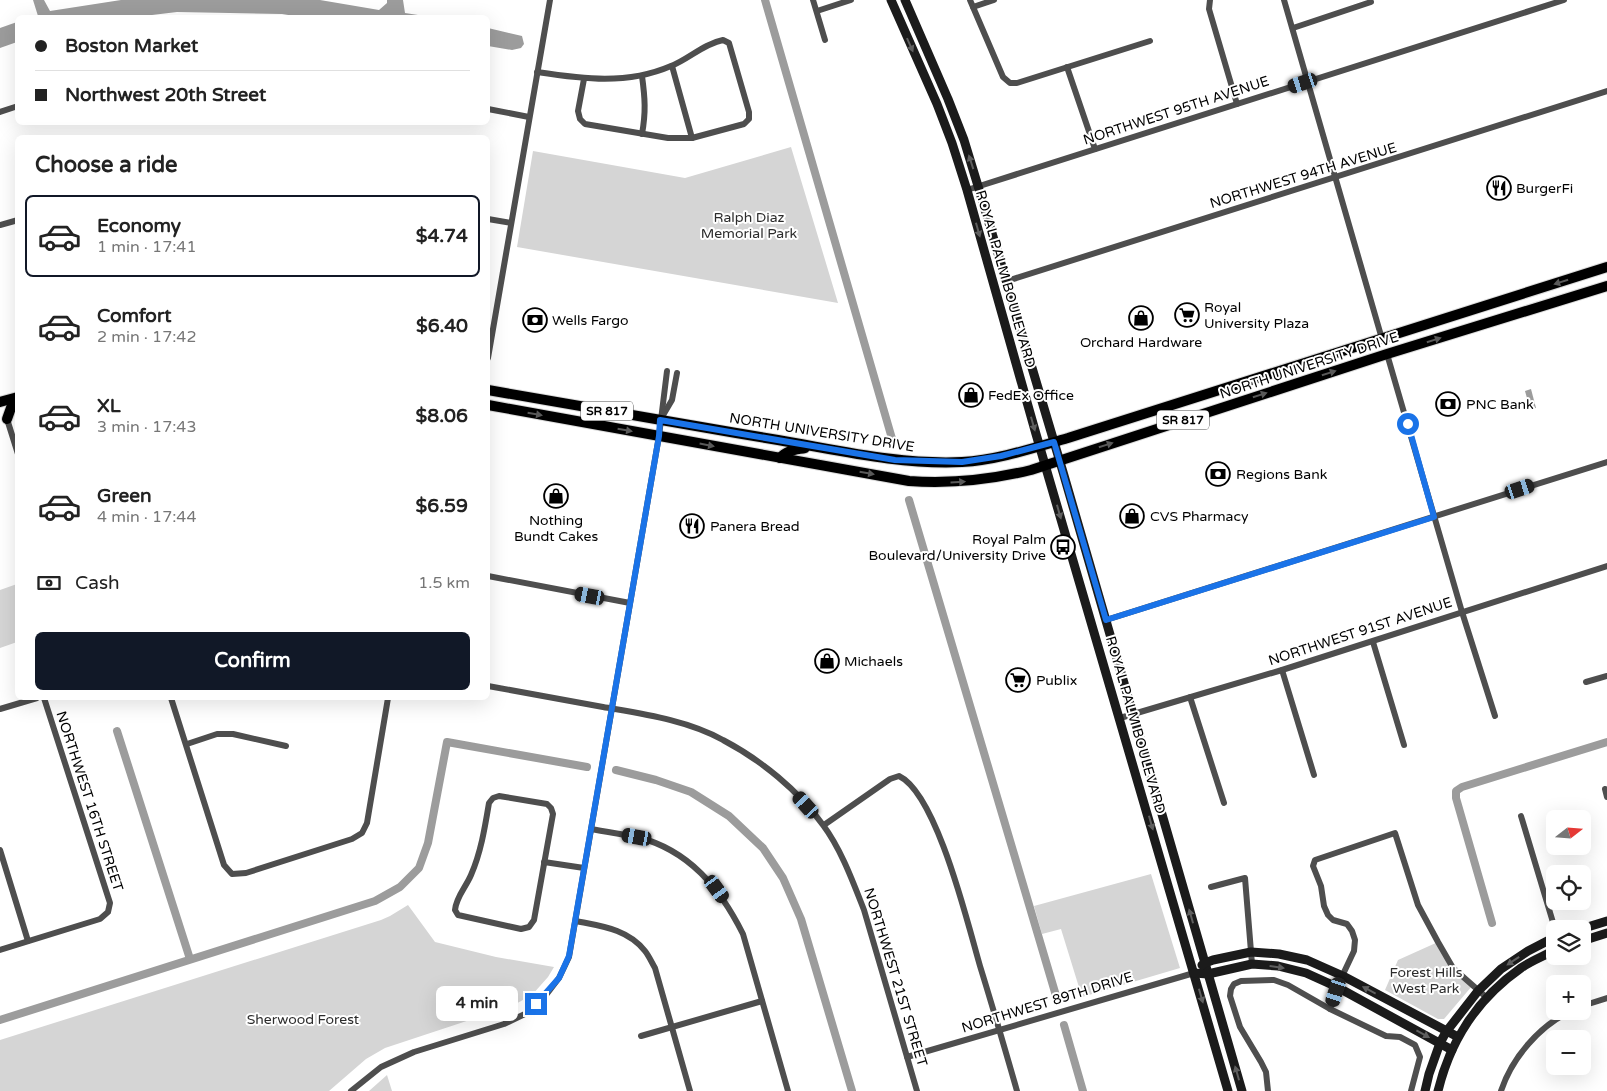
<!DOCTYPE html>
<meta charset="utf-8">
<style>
:root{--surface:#fff;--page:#f6f6f6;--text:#222;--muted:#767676;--line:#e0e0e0;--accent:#111827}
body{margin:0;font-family:"Varela Round",sans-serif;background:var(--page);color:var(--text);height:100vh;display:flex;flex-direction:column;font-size:19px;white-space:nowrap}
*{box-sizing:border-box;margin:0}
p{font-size:16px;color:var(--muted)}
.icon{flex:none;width:28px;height:28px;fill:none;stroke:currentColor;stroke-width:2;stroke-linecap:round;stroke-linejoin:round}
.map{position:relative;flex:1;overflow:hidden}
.panel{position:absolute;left:15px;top:135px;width:475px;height:565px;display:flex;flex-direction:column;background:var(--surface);border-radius:8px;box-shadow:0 5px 20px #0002}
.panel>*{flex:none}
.top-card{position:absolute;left:15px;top:15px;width:475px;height:110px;border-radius:8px;box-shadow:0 5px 20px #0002;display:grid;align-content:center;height:110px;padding:0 20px;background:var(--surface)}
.needle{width:32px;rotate:73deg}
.fabs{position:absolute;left:1546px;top:810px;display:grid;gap:10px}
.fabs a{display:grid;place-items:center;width:45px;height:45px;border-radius:8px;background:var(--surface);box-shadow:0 5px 20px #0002;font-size:25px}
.end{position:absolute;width:22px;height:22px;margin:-11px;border:6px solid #1a73e8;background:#fff;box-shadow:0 0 0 2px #fff}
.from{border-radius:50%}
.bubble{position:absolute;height:35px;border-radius:8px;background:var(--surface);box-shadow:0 5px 20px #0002;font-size:16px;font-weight:700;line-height:35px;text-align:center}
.car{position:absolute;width:15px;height:30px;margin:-15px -8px;border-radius:6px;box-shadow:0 0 4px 1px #0007;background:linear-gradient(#222 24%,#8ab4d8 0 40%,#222 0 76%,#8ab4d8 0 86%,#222 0)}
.top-card b{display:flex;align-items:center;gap:18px;height:48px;font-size:19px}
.top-card b+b{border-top:1px solid var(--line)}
.top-card i{width:12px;height:12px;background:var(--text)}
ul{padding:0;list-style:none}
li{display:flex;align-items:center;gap:15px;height:82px;margin:0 10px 8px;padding:0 10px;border:2px solid transparent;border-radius:8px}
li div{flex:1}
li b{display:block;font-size:19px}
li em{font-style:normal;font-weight:700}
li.current{border-color:var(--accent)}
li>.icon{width:45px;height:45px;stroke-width:1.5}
h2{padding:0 20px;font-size:22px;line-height:60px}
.pay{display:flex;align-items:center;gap:12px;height:55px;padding:0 20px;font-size:19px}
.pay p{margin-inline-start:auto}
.cta{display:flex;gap:10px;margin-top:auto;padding:10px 20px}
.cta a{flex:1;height:58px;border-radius:8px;background:var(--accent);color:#fff;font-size:20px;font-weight:700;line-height:58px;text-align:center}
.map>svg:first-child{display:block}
.green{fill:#d5d5d5}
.water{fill:#9c9c9c}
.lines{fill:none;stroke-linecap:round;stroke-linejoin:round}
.canal{stroke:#9c9c9c;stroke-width:8}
.primary-casing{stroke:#dbdbdb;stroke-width:12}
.street{stroke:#4e4e4e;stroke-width:6}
.secondary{stroke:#1b1b1b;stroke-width:9}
.primary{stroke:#000;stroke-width:10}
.oneway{fill:#5f5f5f}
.oneway2{fill:#595959}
.route{stroke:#1a73e8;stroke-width:6}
.labels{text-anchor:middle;stroke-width:4;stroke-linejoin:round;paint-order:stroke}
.shield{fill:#fff;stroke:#4c4c4c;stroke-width:1}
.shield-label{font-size:12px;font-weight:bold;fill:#000}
.street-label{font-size:14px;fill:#000;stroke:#fff}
.poi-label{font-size:14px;fill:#000;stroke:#fff;text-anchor:start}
.park-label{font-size:14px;fill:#2c2c2c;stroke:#fff}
</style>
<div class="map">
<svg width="1607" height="1091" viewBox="0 0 1607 1091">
<rect width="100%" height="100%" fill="#fff"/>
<!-- green -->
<g class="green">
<path d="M791 147 838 303 517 247 533 151 685 178Z"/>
<path d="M17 584V642L0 648V590Z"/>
<path d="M1151 874 1180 968 1082 997 1061 929 1042 934 1034 906Z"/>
<path d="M408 905 435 942 496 957 554 967 548 977 532 995 512 1006 385 1048 366 1059 329 1091H0V1040L381 920 390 916Z"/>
<path d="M1438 942 1453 968 1472 986 1444 1019H1438L1385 990 1398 960Z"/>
<path d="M387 1075 392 1091H369Z"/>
</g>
<!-- water -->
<g class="water">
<path d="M33 0H44L50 11 121 0H320L379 10 387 3V0H403L405 13 431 17 307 18 282 14 177 12 127 18H33L38 16Z"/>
<path d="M17 22V42L0 48V28Z"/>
<path d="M488 28 522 36 524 44 521 48 512 50 488 46Z"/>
<path d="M1531 389 1536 408 1530 409 1525 391Z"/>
</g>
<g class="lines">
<!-- canal -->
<g class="canal">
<path d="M765 0 893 442"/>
<path d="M909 500 1057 999"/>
<path d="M117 731 190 959"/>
<path d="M616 770 656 780 691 792 729 816 763 848 783 878 801 919 852 1091"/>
<path d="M1492 923 1456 798V791L1462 787 1607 742"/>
<path d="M0 1020 375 901 400 887 419 868 428 843 447 742 587 767"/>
<path d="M1064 1025 1083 1091"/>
</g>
<!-- primary casing -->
<g class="primary-casing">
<g id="primary">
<path d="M488 390C584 407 681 424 778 440 838 450 900 465 962 462 998 460 1033 448 1068 438L1607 267"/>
<path d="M0 402 18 397"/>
<path d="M488 405 909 481C951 484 990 480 1031 470L1387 354 1607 286"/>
<path d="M7 419 12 405 18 403"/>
<path d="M780 458C787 450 795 450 805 448"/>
</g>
</g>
<!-- street -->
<g class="street">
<path d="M813 0 825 40"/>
<path d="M970 0 1003 77 1010 83H1017L1150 41"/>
<path d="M1210 0 1209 9 1237 104"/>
<path d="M1284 0 1382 339"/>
<path d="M973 7 994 0"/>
<path d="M817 11 851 0"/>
<path d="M1293 28 1371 2"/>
<path d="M672 66 692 138"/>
<path d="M1067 67 1095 149"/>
<path d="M537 72C583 79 627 85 671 66 689 59 703 44 723 40L729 43 749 112V119L744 124 692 138H668L585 124 580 119 578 111 584 79"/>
<path d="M642 76C645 98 646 112 642 134"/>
<path d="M488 109 529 117"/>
<path d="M0 112 18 106"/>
<path d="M967 190 1564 0"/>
<path d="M488 219 511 223"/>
<path d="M0 225 18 220"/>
<path d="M1007 281 1607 91"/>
<path d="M1387 354 1462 612 1495 716"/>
<path d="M488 358 550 0"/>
<path d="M662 417 672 400 677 373"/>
<path d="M7 419 18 454"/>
<path d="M488 576 630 603"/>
<path d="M1106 620 1607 462"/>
<path d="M1373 642 1404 745"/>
<path d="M1282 670 1314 775"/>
<path d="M1586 682 1607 676"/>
<path d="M488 686C526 693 564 700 603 707 643 714 687 720 723 740 761 760 798 790 823 825 841 849 853 882 864 910L917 1091"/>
<path d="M1190 697 1224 803"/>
<path d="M171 698 224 865 232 874 246 873 352 839 362 833 367 823 388 698"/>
<path d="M0 709 37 698"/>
<path d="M1120 718 1282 670 1607 566"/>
<path d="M187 744 217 734H233L286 746"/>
<path d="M1605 789 1607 797"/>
<path d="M499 796 547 804 551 808 553 814 534 920 529 927 521 929 458 915 455 910C456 897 466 887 471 875 481 852 485 827 489 803L493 798Z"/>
<path d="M1521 816 1555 929"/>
<path d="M824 825 890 779 899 776C937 794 968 925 980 966 993 1008 1005 1049 1017 1091"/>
<path d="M591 829C606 832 622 834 637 837 689 850 720 888 743 934L788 1091"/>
<path d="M0 850 28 941"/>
<path d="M544 862 584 868"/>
<path d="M1211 887 1245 878 1252 964"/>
<path d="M576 921C601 926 628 929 645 951 649 956 652 963 655 968L690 1091"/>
<path d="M0 950 100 919 108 912 110 903 44 698"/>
<path d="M1582 1006 1607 998"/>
<path d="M1330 1009 1337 987 1354 951 1355 940 1352 931 1347 924 1333 920 1328 915 1324 906 1321 886 1313 866 1315 860 1395 833 1418 905 1438 942 1453 968 1486 997"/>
<path d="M641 1036 762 1001"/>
<path d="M907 1057 1194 973"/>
<path d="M351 1091 381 1067 414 1052 504 1024 527 1013 546 995 559 978 569 957 659 436 667 371"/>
<path d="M1268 1091 1266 1072 1261 1062 1240 1027 1230 996 1231 989 1234 984 1241 981 1274 980 1288 985 1330 1009 1386 1036 1400 1037 1415 1045 1420 1057 1411 1091"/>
<path d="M1501 1091C1512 1058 1539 1026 1571 1011"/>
</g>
<!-- secondary -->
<g class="secondary">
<path d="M891 0 937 104 952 143 967 190 1036 434 1228 1091"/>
<path d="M905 0 948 99 964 140 978 186 1063 472 1242 1091"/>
<path d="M1581 929 1607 921"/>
<path d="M1582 941 1607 933"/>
<path d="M1202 965 1205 963 1213 960 1251 952 1279 954 1307 960 1343 976 1458 1037"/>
<path d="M1194 973 1208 974 1252 964 1278 966 1306 973 1337 987 1452 1050"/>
<path d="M1425 1091 1429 1074 1440 1043 1446 1032 1478 991 1501 969 1528 951 1555 937"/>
<path d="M1438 1091C1450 1041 1478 998 1521 968 1531 961 1544 956 1555 950"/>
</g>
<!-- primary -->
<use href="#primary" class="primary"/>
</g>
<!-- one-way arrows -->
<defs><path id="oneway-solid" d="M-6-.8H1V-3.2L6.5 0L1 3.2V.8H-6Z" transform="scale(1.25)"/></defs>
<g class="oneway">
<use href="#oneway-solid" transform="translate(910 45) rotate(66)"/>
<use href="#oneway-solid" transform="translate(971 162) rotate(-108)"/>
<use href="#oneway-solid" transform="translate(978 230) rotate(74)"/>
<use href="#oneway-solid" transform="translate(1033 424) rotate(74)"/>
<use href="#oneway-solid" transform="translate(1059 512) rotate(74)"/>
<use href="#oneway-solid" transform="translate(1151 823) rotate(74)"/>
<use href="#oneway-solid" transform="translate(1191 916) rotate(-106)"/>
<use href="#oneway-solid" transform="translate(1513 961) rotate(146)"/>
<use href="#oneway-solid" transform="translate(1277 967) rotate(8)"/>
<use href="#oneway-solid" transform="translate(1369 990) rotate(-152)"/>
<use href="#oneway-solid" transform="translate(1201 996) rotate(74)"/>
<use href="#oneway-solid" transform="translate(1423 1034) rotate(29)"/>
<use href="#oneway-solid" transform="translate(1237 1073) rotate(-106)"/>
</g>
<g class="oneway2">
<use href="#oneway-solid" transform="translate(1561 282) rotate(162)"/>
<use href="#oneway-solid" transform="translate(1434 340) rotate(-17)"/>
<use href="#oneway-solid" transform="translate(1329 373) rotate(-18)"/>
<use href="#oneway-solid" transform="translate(1260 395) rotate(-18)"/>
<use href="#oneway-solid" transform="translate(535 414) rotate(10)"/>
<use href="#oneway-solid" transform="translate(625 430) rotate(10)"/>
<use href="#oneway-solid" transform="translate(707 445) rotate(11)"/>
<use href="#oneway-solid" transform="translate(1106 445) rotate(-18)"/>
<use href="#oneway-solid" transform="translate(867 473) rotate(10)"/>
<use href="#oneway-solid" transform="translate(958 482) rotate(-3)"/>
</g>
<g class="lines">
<!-- route -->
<path class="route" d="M536 1004 559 978 569 956 659 436 660 420 895 460 962 462 1001 456 1054 442 1106 620 1434 517 1408 424"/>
</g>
<!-- icons -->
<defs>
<g id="restaurant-ring" transform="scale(1.25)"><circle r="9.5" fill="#fff" stroke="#000" stroke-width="1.5"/><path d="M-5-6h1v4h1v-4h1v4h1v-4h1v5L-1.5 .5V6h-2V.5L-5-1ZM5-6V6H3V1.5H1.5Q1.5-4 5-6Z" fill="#000"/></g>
<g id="supermarket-ring" transform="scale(1.25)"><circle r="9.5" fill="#fff" stroke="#000" stroke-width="1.5"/><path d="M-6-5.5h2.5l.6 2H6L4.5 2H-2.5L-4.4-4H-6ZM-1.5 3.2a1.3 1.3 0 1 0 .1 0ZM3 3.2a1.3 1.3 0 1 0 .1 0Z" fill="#000"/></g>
<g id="shop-ring" transform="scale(1.25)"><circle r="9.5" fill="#fff" stroke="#000" stroke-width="1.5"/><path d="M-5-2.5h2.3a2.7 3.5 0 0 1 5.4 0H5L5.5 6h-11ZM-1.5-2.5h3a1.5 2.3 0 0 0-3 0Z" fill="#000"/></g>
<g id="bank-ring" transform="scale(1.25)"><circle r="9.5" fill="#fff" stroke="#000" stroke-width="1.5"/><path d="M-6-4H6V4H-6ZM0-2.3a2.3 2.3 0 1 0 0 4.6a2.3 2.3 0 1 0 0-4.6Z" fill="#000"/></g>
<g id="bus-ring" transform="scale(1.25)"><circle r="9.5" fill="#fff" stroke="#000" stroke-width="1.5"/><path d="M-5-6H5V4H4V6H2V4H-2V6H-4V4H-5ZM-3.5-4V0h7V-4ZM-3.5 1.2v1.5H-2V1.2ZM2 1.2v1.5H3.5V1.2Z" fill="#000"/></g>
</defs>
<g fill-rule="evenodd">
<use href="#restaurant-ring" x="1499" y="188"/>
<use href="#supermarket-ring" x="1187" y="315"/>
<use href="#shop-ring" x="1141" y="318"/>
<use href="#bank-ring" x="535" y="320"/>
<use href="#shop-ring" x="971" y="395"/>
<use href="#bank-ring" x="1448" y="404"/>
<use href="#bank-ring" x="1218" y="474"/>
<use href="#shop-ring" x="556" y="496"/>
<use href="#shop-ring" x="1132" y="516"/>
<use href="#restaurant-ring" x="692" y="526"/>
<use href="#bus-ring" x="1063" y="547"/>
<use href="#shop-ring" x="827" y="661"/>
<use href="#supermarket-ring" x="1018" y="680"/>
</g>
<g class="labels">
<!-- shield labels -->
<g class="shield">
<rect x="581" y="401.5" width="52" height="19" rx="4"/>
<rect x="1157" y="410.5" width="52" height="19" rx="4"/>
</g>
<g class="shield-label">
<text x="607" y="415">SR 817</text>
<text x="1183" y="424">SR 817</text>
</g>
<!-- street labels -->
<g class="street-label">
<text transform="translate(1176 110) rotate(-18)" y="5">NORTHWEST 95TH AVENUE</text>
<text transform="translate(1303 175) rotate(-17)" y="5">NORTHWEST 94TH AVENUE</text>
<text transform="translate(1006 279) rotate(74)" y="5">ROYAL PALM BOULEVARD</text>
<text transform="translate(1309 365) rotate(-18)" y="5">NORTH UNIVERSITY DRIVE</text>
<text transform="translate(822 432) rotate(9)" y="5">NORTH UNIVERSITY DRIVE</text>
<text transform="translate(1360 631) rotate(-18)" y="5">NORTHWEST 91ST AVENUE</text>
<text transform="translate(1136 725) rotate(74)" y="5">ROYAL PALM BOULEVARD</text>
<text transform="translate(90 801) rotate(72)" y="5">NORTHWEST 16TH STREET</text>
<text transform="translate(896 977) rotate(73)" y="5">NORTHWEST 21ST STREET</text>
<text transform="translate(1047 1002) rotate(-17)" y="5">NORTHWEST 89TH DRIVE</text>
</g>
<!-- poi labels -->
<g class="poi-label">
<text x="1516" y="193">BurgerFi</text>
<text x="1204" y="312">Royal<tspan x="1204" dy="16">University Plaza</tspan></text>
<text x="552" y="325">Wells Fargo</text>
<text x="1141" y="347" text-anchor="middle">Orchard Hardware</text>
<text x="988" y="400">FedEx Office</text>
<text x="1466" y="409">PNC Bank</text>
<text x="1236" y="479">Regions Bank</text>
<text x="1150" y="521">CVS Pharmacy</text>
<text x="556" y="525" text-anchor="middle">Nothing<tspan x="556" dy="16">Bundt Cakes</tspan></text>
<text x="710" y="531">Panera Bread</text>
<text x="1046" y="544" text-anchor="end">Royal Palm<tspan x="1046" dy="16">Boulevard/University Drive</tspan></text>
<text x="844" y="666">Michaels</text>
<text x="1036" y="685">Publix</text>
</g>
<!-- park labels -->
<g class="park-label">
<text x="749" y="222">Ralph Diaz<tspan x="749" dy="16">Memorial Park</tspan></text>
<text x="1426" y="977">Forest Hills<tspan x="1426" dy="16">West Park</tspan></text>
<text x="303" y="1024">Sherwood Forest</text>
</g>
</g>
</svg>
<div class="fabs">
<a><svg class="needle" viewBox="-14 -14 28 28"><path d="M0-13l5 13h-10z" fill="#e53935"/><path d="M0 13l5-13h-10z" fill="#767676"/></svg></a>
<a><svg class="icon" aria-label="locate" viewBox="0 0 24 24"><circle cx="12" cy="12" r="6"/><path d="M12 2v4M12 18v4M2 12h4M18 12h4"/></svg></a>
<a><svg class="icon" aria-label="layers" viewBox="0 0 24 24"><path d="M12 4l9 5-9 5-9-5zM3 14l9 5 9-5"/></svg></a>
<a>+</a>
<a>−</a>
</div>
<i class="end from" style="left:1408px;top:424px"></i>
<i class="end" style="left:536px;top:1004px"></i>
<div class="bubble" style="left:436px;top:986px;width:82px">4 min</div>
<i class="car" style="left:1303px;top:83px;rotate:252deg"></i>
<i class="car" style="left:1520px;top:489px;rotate:72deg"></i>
<i class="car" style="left:590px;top:596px;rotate:281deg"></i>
<i class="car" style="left:806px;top:805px;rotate:318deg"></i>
<i class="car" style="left:637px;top:837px;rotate:280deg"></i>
<i class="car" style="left:717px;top:889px;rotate:144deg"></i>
<i class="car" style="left:1336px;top:992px;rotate:198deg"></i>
<div class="top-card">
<b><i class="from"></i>Boston Market</b>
<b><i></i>Northwest 20th Street</b>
</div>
<section class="panel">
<h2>Choose a ride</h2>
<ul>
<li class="current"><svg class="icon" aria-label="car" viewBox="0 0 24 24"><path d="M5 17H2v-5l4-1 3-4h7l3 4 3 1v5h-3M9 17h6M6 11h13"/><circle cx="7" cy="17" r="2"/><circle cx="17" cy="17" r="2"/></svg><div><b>Economy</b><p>1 min · 17:41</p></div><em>$4.74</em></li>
<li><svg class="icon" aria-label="car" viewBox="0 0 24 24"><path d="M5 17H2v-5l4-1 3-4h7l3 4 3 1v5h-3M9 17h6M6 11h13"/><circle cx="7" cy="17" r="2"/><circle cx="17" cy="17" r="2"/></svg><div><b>Comfort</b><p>2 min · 17:42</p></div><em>$6.40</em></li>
<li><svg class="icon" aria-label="car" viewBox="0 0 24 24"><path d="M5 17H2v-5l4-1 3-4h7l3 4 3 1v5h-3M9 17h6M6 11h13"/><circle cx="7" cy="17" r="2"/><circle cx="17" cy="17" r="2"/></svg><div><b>XL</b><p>3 min · 17:43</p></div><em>$8.06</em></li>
<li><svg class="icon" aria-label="car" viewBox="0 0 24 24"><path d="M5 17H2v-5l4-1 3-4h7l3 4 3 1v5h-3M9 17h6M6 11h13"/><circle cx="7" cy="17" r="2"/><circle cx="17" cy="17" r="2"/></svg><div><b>Green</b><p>4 min · 17:44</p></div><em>$6.59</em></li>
</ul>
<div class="pay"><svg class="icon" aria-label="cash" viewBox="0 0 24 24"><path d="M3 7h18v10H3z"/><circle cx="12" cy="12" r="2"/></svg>Cash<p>1.5 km</p></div>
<div class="cta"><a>Confirm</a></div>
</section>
</div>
